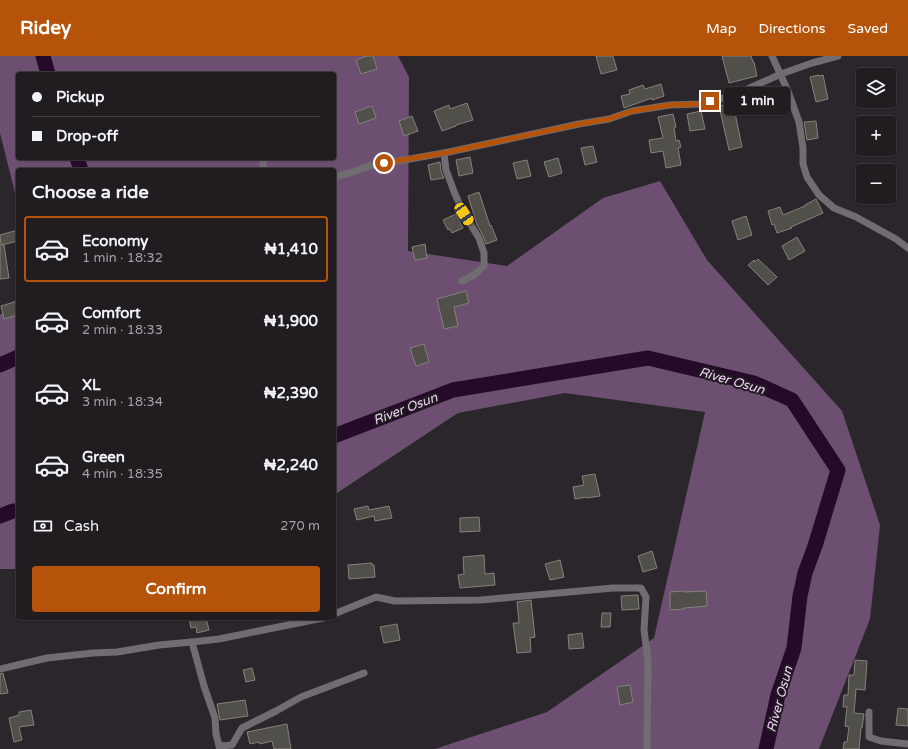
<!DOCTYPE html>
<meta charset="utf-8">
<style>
:root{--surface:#201c20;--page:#282529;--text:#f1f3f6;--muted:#a2a1a5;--line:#3d3a3e;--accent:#b45309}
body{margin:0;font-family:"Varela Round",sans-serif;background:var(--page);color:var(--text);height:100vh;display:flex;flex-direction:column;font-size:15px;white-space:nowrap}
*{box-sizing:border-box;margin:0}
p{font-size:13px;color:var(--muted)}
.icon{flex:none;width:22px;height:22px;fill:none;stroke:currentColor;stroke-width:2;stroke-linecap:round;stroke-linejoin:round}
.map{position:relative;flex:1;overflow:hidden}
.panel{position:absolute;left:16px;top:112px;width:320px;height:452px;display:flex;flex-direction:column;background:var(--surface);border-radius:4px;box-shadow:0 1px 3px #0004,0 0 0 1px var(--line)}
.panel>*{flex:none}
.banner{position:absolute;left:16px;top:16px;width:320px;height:88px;border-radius:4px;box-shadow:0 1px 3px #0004,0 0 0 1px var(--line);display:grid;align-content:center;height:88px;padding:0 16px;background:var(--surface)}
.tools{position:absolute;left:856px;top:12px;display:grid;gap:8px}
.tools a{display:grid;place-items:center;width:40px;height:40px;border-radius:4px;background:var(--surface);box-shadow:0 1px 3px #0004,0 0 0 1px var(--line);font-size:20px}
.end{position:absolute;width:18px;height:18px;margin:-9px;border:5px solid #b45309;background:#fff;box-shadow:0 0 0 2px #fff}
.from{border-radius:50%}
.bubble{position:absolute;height:28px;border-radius:4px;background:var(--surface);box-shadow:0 1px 3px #0004,0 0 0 1px var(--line);font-size:13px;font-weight:700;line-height:28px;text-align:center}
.car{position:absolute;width:12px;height:24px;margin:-12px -6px;border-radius:5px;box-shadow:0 0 3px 1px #0007;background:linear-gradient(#f5c518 24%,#345 0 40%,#f5c518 0 76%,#345 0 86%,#f5c518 0)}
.banner b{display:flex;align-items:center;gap:14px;height:38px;font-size:15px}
.banner b+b{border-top:1px solid var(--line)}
.banner i{width:10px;height:10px;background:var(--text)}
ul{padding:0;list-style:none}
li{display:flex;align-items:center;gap:12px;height:66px;margin:0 8px 6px;padding:0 8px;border:2px solid transparent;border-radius:4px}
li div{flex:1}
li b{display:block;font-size:15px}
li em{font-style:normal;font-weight:700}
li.on{border-color:var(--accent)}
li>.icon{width:36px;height:36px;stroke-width:1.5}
h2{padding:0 16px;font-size:18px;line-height:48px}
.pay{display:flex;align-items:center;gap:10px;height:44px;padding:0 16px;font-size:15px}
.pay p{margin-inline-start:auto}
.button{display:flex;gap:8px;margin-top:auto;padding:8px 16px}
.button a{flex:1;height:46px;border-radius:4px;background:var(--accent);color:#fff;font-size:16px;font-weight:700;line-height:46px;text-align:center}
header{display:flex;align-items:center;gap:24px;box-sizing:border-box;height:56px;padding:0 20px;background:var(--accent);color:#fff}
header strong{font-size:19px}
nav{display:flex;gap:22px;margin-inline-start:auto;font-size:14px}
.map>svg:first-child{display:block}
.forest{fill:#6d5071;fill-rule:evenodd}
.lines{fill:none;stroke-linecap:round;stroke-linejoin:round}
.river{stroke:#250b29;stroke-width:15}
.building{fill:#514f49;stroke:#84827b}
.minor{stroke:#706c71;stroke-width:7}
.route{stroke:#b45309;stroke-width:5}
.labels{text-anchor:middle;stroke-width:4;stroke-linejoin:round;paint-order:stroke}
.water-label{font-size:13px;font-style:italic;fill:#f4ccfa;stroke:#201d21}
</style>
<header>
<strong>Ridey</strong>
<nav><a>Map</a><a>Directions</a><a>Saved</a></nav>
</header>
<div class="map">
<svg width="908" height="693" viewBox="0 0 908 693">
<rect width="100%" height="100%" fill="#2a262b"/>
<!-- forest -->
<g class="forest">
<path d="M0 0H398L409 21 408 195 507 210 603 142 660 125 707 204 842 355 880 469 870 563 819 693H435L547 656 654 582 705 356 565 337 458 357 334 439V114H18V149L0 77ZM18 18H334V102H18Z"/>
<path d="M18 241V513H0V259Z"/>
</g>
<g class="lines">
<!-- river -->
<g class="river">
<path d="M43 0 48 18"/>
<path d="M77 102 81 114"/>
<path d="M0 309 18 301"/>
<path d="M334 380 453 334 648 302 754 327 792 344 838 414 815 490 805 517 800 540 794 592 778 639 766 693"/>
<path d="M0 460 13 455H18"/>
</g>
</g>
<!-- building -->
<g class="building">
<path d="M367 0H373L377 13 361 18 356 4Z"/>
<path d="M596 0H613L617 14 601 18Z"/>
<path d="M722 0H751L753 6H754L757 20 729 27Z"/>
<path d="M819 19V20L823 19 828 43 816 46 810 21Z"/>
<path d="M661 28 664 40 652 44V42L624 52 621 40 630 38 629 34 643 29 645 33Z"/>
<path d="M467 47 473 64 456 69V70L442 75 434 55 449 49 450 53Z"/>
<path d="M733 47 742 91 729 94 719 50Z"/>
<path d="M372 50 376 62 359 68 355 56Z"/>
<path d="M701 55 705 73 690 75 687 58Z"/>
<path d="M673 58 676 71 674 72 676 85 679 84 681 91 678 92 681 109 666 112 663 95 651 97 649 84 663 82 658 61Z"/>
<path d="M412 60 418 75 404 80 399 65Z"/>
<path d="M816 65 818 82 807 84 804 66Z"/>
<path d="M593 90 597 106 585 109 581 92Z"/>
<path d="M470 101 473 117 459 120 456 104Z"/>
<path d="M558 102 562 117 549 121 544 106Z"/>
<path d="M527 104 531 120 517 123 513 107Z"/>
<path d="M440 106 441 115 444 122 431 124 428 109Z"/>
<path d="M479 136 490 170 491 169 497 184 486 188 483 180 477 169 468 140Z"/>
<path d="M816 143 823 157 791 171 792 172 777 177 774 168 772 169 768 155 780 151 783 159 805 150V149Z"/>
<path d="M456 158 463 172 452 177 450 173 448 174 443 164Z"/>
<path d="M746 160 752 179 738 184 732 165Z"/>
<path d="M18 174V185L2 189H4L9 222 0 223V189H1L0 179Z"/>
<path d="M797 181 805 195 789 204 782 190Z"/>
<path d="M425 188 427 202 415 204 412 191Z"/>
<path d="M758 203 777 221 768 229 748 209 754 204 755 206Z"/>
<path d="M466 235 469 247 454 251 458 270 444 273 437 243Z"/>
<path d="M18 245V259L4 263 1 250Z"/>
<path d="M424 288 429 306 416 310 410 292Z"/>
<path d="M595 418 600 440 587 442V441L575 443 573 431 584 429 582 420Z"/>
<path d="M368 450 369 454 389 450 392 462 375 465 374 460 357 464 354 453Z"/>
<path d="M479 461 480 475 460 476V462Z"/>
<path d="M652 495 657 512 643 516 638 500Z"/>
<path d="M484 499 485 518 494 517 495 529 460 532 458 519 464 518 463 501Z"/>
<path d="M560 504 564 521 550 524 545 508Z"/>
<path d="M372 507V509H374L375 521 349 523 348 509Z"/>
<path d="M684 535V536L706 535 707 550 684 552V553L670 554V536Z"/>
<path d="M638 539 639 553 622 554 621 540Z"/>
<path d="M531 544 535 581 530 582 531 596 517 597 513 567H519L517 546Z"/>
<path d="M602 557H611L610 571H601Z"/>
<path d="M189 562H206L209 574 197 577 196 571 191 572Z"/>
<path d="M397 568 400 584 384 587 380 571Z"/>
<path d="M582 577 584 592 569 593 568 579Z"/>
<path d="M855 604 867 605 865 634 856 633 854 657 864 658 862 672H861L859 693H843L844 686H847L849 671 845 670 847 651H843L844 639H848L849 619H854Z"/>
<path d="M252 612 255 624 246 626 243 614Z"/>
<path d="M3 617 8 637 0 638V618Z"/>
<path d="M630 629 633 646 620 649 617 631Z"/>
<path d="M245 644 248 660 220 664 217 648Z"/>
<path d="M898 652 908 653V670L896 669Z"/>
<path d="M31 654 34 669 19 671 22 684 14 686 9 662 19 659V656Z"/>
<path d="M287 668 291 693H274L272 685 260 688 259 686 250 688 247 676Z"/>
</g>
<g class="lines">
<!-- minor -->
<g class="minor">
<path d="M772 0 788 35 799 66 803 92V108L807 121 819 139 834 152 856 161 896 183 908 192"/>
<path d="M444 97 446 114 455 138 464 158 479 182 484 197V210L474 219 462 225"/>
<path d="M263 114V102"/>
<path d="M334 121 350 117 369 110 444 97 579 68 609 63 632 55 670 49 699 48 732 40 781 18 812 7 838 0"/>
<path d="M334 558 376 541 395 545 481 544 613 532H641L646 541 644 574 648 605 647 693"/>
<path d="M192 586 204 630 215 662 216 678 220 693"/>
<path d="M0 613 47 602 93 597 117 596 159 589 192 586 219 583 323 562"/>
<path d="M869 656V681L881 685 908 688"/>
<path d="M219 690 232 689 242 672 276 655 301 641 364 617"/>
</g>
</g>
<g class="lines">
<!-- route -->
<path class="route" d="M384 107 444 97 579 68 609 63 632 55 670 49 699 48 710 45"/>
</g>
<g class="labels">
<!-- water labels -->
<g class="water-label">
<text transform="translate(732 324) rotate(16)" y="5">River Osun</text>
<text transform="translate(405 352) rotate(-21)" y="5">River Osun</text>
<text transform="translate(779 643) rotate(-75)" y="5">River Osun</text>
</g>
</g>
</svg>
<div class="tools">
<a><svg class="icon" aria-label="layers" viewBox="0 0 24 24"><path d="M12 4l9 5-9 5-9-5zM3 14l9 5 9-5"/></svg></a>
<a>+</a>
<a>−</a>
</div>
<i class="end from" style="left:384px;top:107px"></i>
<i class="end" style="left:710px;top:45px"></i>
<div class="bubble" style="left:724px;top:31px;width:66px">1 min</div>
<i class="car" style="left:464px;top:158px;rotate:146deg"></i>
<div class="banner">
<b><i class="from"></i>Pickup</b>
<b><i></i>Drop-off</b>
</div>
<section class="panel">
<h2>Choose a ride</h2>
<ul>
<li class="on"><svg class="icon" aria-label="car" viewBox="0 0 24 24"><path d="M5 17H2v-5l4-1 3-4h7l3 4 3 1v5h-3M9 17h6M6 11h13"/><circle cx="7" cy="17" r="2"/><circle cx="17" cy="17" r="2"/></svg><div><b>Economy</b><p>1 min · 18:32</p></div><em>₦1,410</em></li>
<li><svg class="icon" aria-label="car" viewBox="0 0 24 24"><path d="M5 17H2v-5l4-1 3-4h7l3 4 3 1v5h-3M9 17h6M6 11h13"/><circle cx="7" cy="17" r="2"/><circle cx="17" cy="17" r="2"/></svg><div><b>Comfort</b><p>2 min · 18:33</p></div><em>₦1,900</em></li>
<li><svg class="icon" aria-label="car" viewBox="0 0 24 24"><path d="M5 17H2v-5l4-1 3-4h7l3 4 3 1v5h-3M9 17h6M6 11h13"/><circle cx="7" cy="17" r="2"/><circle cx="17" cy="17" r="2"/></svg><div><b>XL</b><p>3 min · 18:34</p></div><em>₦2,390</em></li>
<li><svg class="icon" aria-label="car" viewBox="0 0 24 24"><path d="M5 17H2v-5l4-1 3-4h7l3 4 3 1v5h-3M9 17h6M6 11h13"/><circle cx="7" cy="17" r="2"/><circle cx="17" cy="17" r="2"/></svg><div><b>Green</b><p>4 min · 18:35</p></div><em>₦2,240</em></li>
</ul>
<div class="pay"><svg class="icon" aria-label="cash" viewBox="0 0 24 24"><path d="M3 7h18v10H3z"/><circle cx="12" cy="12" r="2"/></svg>Cash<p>270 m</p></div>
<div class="button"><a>Confirm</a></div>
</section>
</div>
